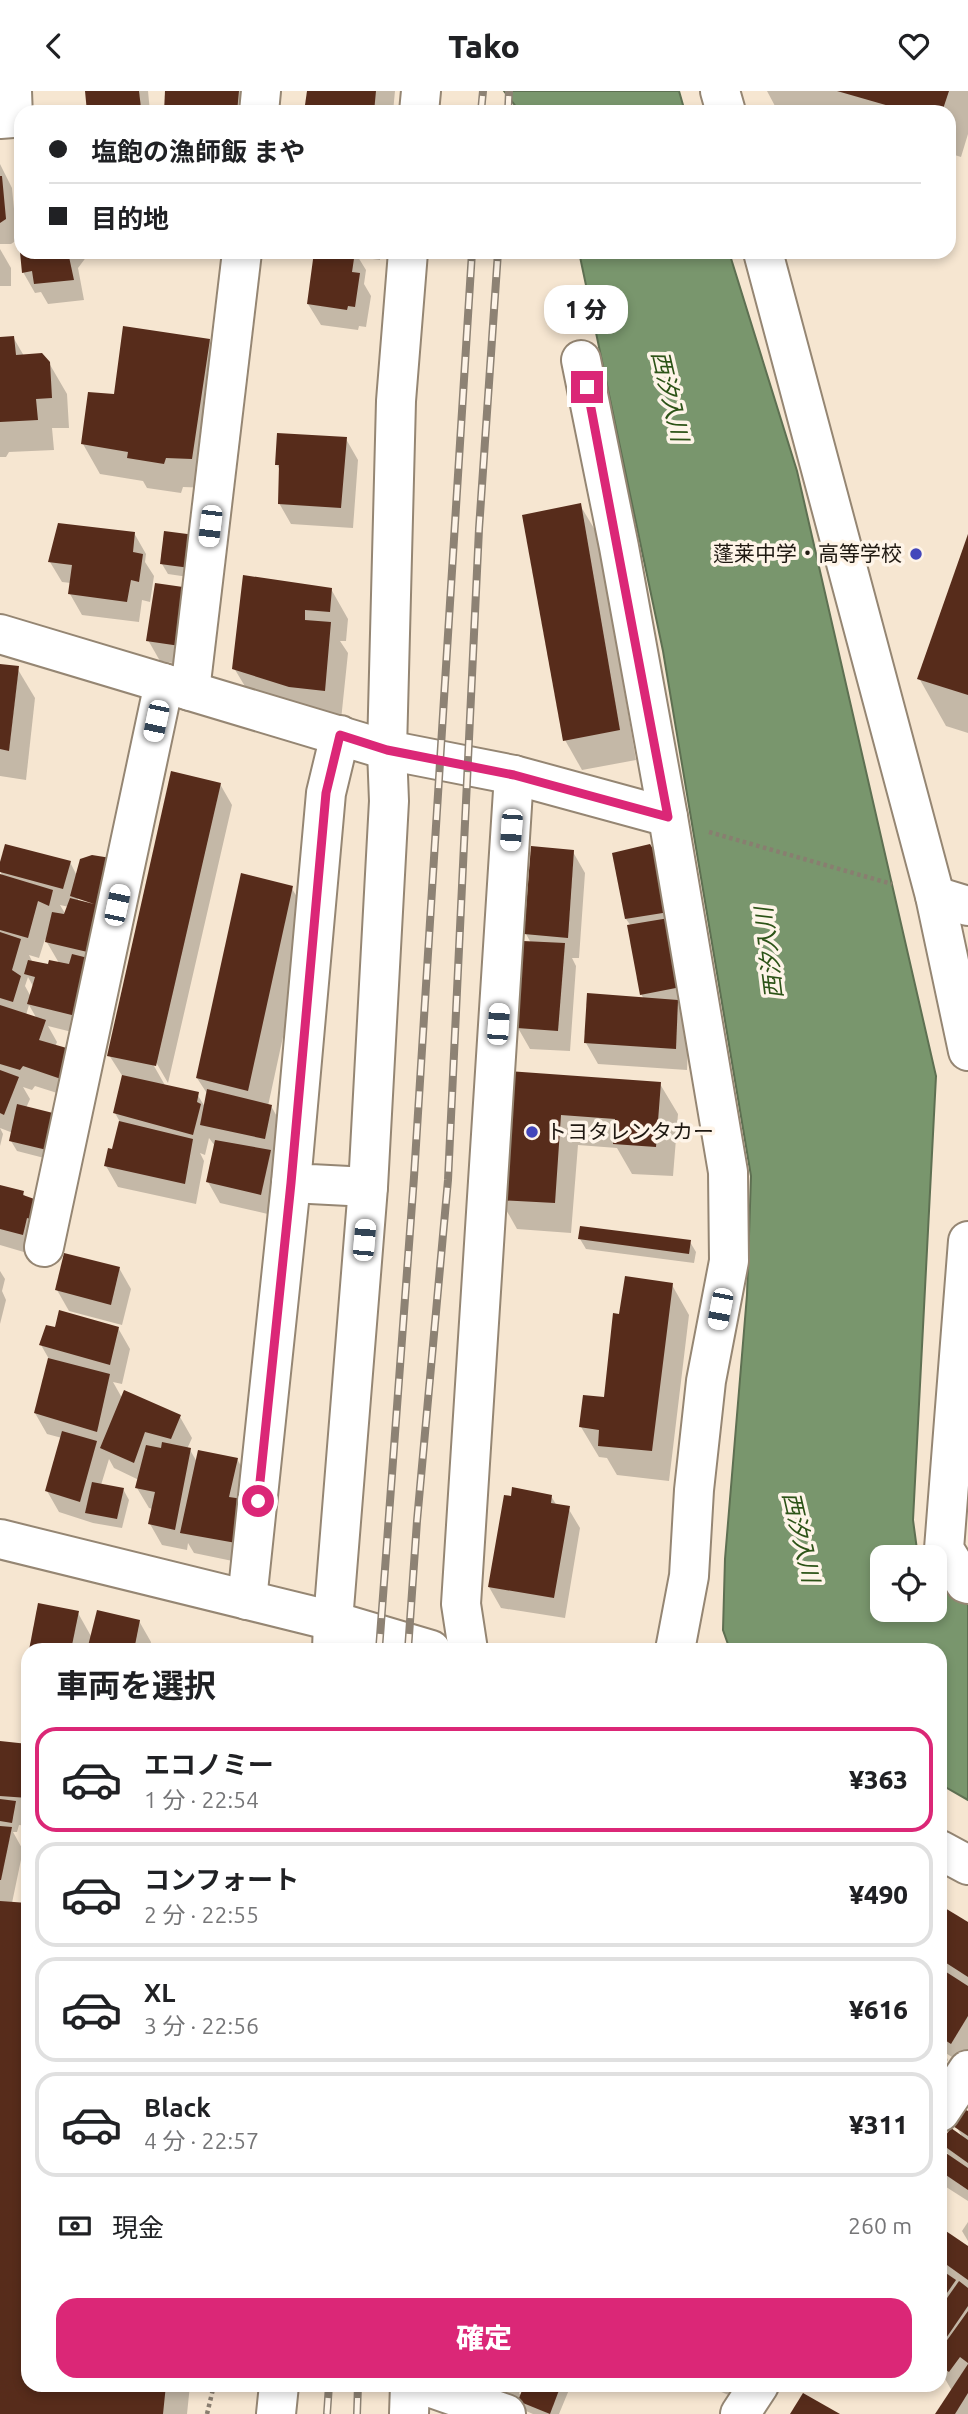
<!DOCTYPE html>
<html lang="ja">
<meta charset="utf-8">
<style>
:root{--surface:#fff;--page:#f2f2f2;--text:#202124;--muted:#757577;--line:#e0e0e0;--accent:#db2777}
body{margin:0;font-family:Ubuntu,"Noto Sans JP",sans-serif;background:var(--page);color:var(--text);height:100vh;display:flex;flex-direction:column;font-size:26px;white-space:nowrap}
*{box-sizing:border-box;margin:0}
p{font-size:23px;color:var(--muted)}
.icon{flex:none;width:38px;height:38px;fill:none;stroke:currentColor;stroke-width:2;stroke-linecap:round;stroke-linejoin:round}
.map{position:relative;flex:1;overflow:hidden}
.side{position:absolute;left:21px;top:1552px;width:926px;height:749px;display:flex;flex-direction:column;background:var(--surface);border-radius:21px;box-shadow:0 4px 10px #0003}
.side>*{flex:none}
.hud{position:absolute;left:14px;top:14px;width:942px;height:154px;border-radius:21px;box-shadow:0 4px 10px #0003;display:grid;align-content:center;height:154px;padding:0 35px;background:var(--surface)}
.buttons{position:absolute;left:870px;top:1454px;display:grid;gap:14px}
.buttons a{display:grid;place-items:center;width:77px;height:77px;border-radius:14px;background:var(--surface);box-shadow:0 4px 10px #0003;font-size:35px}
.end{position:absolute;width:32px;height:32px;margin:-16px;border:9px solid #db2777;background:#fff;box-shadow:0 0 0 4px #fff}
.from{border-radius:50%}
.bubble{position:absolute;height:49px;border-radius:21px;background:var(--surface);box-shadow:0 4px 10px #0003;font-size:23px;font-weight:800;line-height:49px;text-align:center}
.car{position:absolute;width:21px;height:42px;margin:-21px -10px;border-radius:9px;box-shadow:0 0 5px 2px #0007;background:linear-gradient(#fff 24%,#345 0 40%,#fff 0 76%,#345 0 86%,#fff 0)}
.hud b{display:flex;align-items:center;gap:24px;height:66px;font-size:26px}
.hud b+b{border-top:2px solid var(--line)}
.hud i{width:18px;height:18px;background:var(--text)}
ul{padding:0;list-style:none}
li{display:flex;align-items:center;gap:21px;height:105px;margin:0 14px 10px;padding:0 21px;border:4px solid var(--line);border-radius:21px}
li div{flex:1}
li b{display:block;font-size:26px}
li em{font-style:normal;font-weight:800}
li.selected{border-color:var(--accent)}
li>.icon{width:63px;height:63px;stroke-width:1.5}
h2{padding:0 35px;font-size:32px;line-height:84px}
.pay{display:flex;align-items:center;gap:18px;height:77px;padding:0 35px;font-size:26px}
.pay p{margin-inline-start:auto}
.cta{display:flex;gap:14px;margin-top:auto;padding:14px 35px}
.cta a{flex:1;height:80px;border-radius:21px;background:var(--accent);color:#fff;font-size:28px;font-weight:800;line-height:80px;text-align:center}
header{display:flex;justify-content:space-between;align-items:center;height:91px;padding:0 35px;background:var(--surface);font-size:32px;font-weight:800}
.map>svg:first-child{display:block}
.water{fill:#79966d;stroke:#5e7052;stroke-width:2}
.shadow{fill:#0003;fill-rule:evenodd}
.building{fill:#572c1b}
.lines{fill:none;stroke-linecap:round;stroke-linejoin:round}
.minor-casing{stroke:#958673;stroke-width:42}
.tertiary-casing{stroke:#958673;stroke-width:42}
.path{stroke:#897e70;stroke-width:4.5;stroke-dasharray:3.5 3.5;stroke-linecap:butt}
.minor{stroke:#fff;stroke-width:38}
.tertiary{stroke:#fff;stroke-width:38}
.rail-casing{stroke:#8d8274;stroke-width:8}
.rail{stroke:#fef4e8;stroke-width:5;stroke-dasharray:16;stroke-linecap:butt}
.route{stroke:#db2777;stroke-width:9}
.poi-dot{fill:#4346bb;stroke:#fef4e8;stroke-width:2.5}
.labels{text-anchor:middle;stroke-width:7;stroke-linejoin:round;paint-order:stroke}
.poi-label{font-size:21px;fill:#1f1912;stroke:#fef4e8;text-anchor:end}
.water-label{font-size:23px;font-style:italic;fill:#2c5317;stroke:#fef4e8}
</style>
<header><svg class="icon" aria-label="back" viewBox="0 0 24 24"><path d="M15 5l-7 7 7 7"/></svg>Tako<svg class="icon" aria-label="heart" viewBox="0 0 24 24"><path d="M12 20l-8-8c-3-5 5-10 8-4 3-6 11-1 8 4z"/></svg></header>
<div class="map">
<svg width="968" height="2323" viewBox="0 0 968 2323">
<rect width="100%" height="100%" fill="#f6e6d1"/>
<!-- water -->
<g class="water">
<path d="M504 0H679L685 21H520Z"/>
<path d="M579 161H729L797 380 936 985 913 1429 918 1466H882V1519H934L935 1496 968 1512V1709L940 1693V1559H730L723 1539 725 1468 747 1204 751 1085 663 560Z"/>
</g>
<!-- shadow -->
<g class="shadow">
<path d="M87 0H148L150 21H89Z"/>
<path d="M167 0H258L256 21H165Z"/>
<path d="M317 0H395L393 21H306Z"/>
<path d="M767 0H968V43L961 66 948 62V21H798L775 15Z"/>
<path d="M0 73 12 97 17 149 11 153H0Z"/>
<path d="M0 158 11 177V195H0Z"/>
<path d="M22 161H90L78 177 84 209 48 213 41 201 35 202 23 181Z"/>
<path d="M316 161H381L380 169 358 166 366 179 364 193 371 205 366 236 359 235 358 239 321 234 308 213Z"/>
<path d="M13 246 24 265 49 272 67 303 69 337H52L54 359 9 361 6 366H0V247Z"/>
<path d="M209 249 226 279 209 397 183 396 181 402 147 397 143 390 100 383 83 353 115 305Z"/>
<path d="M346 348 358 369 353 437 291 433 279 412 280 380 277 373Z"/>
<path d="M580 414 598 444 636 669 582 679 565 649Z"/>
<path d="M134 442 146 463 145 471 154 485 150 511 142 509 139 531 82 524 70 503 71 492 62 491 50 471Z"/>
<path d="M194 445 195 487 168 483 162 473Z"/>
<path d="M968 447V642L946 635 919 587Z"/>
<path d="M244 486 331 498 348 528 346 550H340L348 562 341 629 252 607 234 577Z"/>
<path d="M157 494 192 575 160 570 148 549Z"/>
<path d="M0 575 17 577 35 607 26 689 0 685Z"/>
<path d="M220 693 232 714 168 992 153 966 150 968 166 996 197 1003 205 1016 208 1004 197 987 291 796 309 826 268 1015H271L283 1036 272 1124 220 1112 208 1091 215 1055 209 1047 205 1064 200 1062 204 1070 196 1113 118 1096 106 1075 113 1060 120 1031 115 1022 123 986 109 964Z"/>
<path d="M650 755 679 841 689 932 687 979 598 973 586 952 644 908 641 903 631 835 626 828Z"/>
<path d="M573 761 585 782 579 867H572L576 875 570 960 530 958 518 937 531 852 526 843Z"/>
<path d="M70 771 77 785 78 809 113 820 96 947 48 935 57 951 55 956 73 1007 35 995 32 999 23 996 30 1008 26 1017 52 1069 17 1060 11 1050 13 1042 0 1037V785H2L0 778ZM60 814 69 816 66 824ZM45 848 59 872 50 875 32 870 29 864 39 867ZM28 886 34 897 31 906 25 895ZM29 914 37 928 26 924Z"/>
<path d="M509 982 660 993 678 1023 673 1085 632 1083 617 1057 578 1054 571 1142 517 1138 500 1108Z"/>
<path d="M0 1037 3 1043 0 1055Z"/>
<path d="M0 1095 23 1102 26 1107 39 1111 34 1164 0 1154Z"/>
<path d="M580 1148 690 1151 696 1161 694 1172 586 1158Z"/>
<path d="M119 1177 131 1198 122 1234 69 1220 57 1199Z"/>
<path d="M0 1180 5 1188 2 1200 6 1209 0 1233Z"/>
<path d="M672 1194 689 1224 669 1390 617 1384 607 1367 599 1366 581 1336 605 1308 621 1225Z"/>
<path d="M118 1237 130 1258 122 1293 113 1291 122 1307 180 1326 192 1347 187 1358 190 1359 197 1371 237 1368 249 1389 247 1473 194 1462 188 1452 187 1459 162 1454 150 1433 153 1418 149 1417 137 1397 139 1389 114 1377 109 1368 101 1394 123 1398 129 1409 122 1437 93 1432 59 1421 47 1400 62 1347 47 1343 35 1322 49 1268 41 1254 56 1238Z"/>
<path d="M551 1405 557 1415 568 1417 580 1437 565 1527 501 1517 489 1496Z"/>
<path d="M40 1514 78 1522 92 1547 139 1530 151 1551 150 1559H31Z"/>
<path d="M0 1652 28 1655V1735L19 1734 17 1741H13L23 1759 12 1812 28 1814V2294H190L187 2323H0Z"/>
<path d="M940 1816 968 1833V1965L963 1973 944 1961 948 1969 940 1981Z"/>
<path d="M968 2019V2110L943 2094 940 2088V2061L950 2067 942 2052 963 2047 956 2035Z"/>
<path d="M968 2131V2150L962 2140Z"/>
<path d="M940 2138 968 2157V2323H937L952 2300 940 2279Z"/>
<path d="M456 2294H522L519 2303 522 2304 526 2294H571L559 2323H533L526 2320 518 2307 517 2310Z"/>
<path d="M704 2294H747L741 2309Z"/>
</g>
<!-- building -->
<g class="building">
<path d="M85 0H139L141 17 139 21H87Z"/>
<path d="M165 0H239L237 21H164Z"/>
<path d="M307 0H376L374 21H304Z"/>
<path d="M837 0H949L942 21H910Z"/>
<path d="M0 85H2L6 128 0 132Z"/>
<path d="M20 161H68L74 189 34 193 32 180 22 182Z"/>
<path d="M314 161H355L352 181 360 182 355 216 348 215 347 219 307 213Z"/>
<path d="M123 235 210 248 192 368 166 367 164 373 127 367 128 361 81 353 88 301 114 303Z"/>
<path d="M14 245 16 264 42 262 50 271 52 307 36 308 38 329 0 331V246Z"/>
<path d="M277 342 347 346 341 417 278 413 279 374H275Z"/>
<path d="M581 412 620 639 563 650 522 424Z"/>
<path d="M58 432 135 441 133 461 143 463 139 491 131 489 127 511 68 503 72 474 48 471Z"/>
<path d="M164 440 195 444 190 477 160 473Z"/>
<path d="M968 443V604L917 588Z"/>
<path d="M243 484 332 497 330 521 305 519V529L331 531 325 600 289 596 232 578Z"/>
<path d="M155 492 190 497 180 555 146 550Z"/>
<path d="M0 573 19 575 9 660 0 658Z"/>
<path d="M171 680 221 692 156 975 107 965Z"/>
<path d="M5 753 71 770 63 798 0 781V771Z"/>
<path d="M650 753 659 768 669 821 625 828 612 762Z"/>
<path d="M531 755 574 759 568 847 524 843Z"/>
<path d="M92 764 117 768 96 863 45 851 52 821 64 823 70 807 94 813 70 805 80 768Z"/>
<path d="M241 782 293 795 248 1000 196 987Z"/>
<path d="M0 783 53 799 49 815 38 810 28 847 0 839Z"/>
<path d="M669 827 681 896 640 904 627 834Z"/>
<path d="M0 841 21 848 12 879 21 885 13 911 0 907Z"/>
<path d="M523 850 565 852 558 940 517 937Z"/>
<path d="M72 863 96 869 84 927 27 913 35 886 24 883 28 869 48 873 49 869 69 873Z"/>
<path d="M587 902 678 909 676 958 584 952Z"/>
<path d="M0 914 46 929 39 949 70 958 61 988 23 975 20 979 0 973Z"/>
<path d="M0 979 19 986 4 1024 0 1022Z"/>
<path d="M508 980 661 991 656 1056 613 1053 615 1028 561 1024 555 1112 498 1109Z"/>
<path d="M122 984 199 1001 197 1011 201 1013 193 1044 113 1022Z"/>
<path d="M207 998 272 1014 265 1048 200 1034Z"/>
<path d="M17 1013 61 1024 47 1059 9 1050Z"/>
<path d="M119 1030 193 1048 185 1093 104 1075 108 1057 112 1058Z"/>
<path d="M215 1049 271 1059 261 1104 206 1091Z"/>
<path d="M0 1094 24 1100 23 1104 40 1110 34 1129 27 1127 23 1144 0 1138Z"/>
<path d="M580 1135 691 1149 689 1163 578 1148Z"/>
<path d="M64 1162 120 1176 111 1214 55 1199Z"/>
<path d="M625 1185 673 1192 652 1360 598 1355 599 1339 579 1336 583 1304 604 1306 613 1222 619 1223Z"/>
<path d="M59 1219 119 1236 110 1274 39 1254 46 1234 55 1236Z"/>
<path d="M48 1267 110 1283 97 1341 34 1322Z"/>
<path d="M124 1299 181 1324 171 1348 145 1341 134 1372 100 1357Z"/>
<path d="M62 1340 97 1350 80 1411 45 1400Z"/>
<path d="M162 1351 191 1357 175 1439 148 1433 155 1401 135 1397 146 1354 161 1357Z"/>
<path d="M198 1359 238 1367 229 1406 243 1408 236 1452 180 1442Z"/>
<path d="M92 1391 124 1397 117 1428 85 1422Z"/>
<path d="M512 1396 552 1404 551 1412 570 1415 554 1507 488 1496 504 1404 511 1405Z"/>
<path d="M38 1512 79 1520 71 1559H29Z"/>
<path d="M97 1519 140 1529 134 1559H87Z"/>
<path d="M27 1569H28V1597L21 1595Z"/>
<path d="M0 1650 28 1653V1707L0 1705Z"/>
<path d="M0 1708 16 1710 12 1732 0 1730Z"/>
<path d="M0 1735 12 1736 1 1789H0Z"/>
<path d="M0 1810 28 1812V2294H166L163 2323H0Z"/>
<path d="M940 1814 968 1831V1886L940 1868Z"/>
<path d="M940 1877 968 1895V1925L951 1953 940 1946Z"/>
<path d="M966 2019 968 2020V2045L953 2035Z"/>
<path d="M951 2037 968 2049V2072L940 2052Z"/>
<path d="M940 2058 968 2077V2099L940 2080Z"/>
<path d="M940 2136 968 2155V2189L940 2169Z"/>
<path d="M940 2178 956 2189 940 2212Z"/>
<path d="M959 2190 968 2197V2215L940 2256V2217Z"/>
<path d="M968 2220V2272L960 2266 949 2281 940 2275V2259Z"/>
<path d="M968 2273V2302L955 2323H935Z"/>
<path d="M524 2294H561L550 2323 518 2310Z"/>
<path d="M803 2302 840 2323H790Z"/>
</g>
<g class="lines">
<!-- minor casing -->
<g class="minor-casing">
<g id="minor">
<path d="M720 0 726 21"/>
<path d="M259 21 261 0"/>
<path d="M0 28 13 27 12 0"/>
<path d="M763 161 935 805 968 960"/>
<path d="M581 269 619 456 668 726 728 1081 729 1170 706 1290 694 1399 689 1485 675 1559"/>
<path d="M0 543 387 659 514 684 668 726"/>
<path d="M190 600 242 161"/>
<path d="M340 644 326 702 291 1092 368 1096"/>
<path d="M968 1150 944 1458 965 1492 968 1493"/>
<path d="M44 1156 164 592"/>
<path d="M247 1509 291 1092"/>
<path d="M468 1559 461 1513 514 684"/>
<path d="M940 2021 968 1979"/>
<path d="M423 2294 506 2323"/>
<path d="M740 2323 759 2294"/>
</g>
</g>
<!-- tertiary casing -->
<g class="tertiary-casing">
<g id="tertiary">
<path d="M419 21 421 0"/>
<path d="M935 805 968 815"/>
<path d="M0 1448 333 1530 431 1559"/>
<path d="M332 1559 333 1530 368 1096 389 710 387 659 396 310 408 161"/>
<path d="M940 1759 968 1774"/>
<path d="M276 2323 279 2294"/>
<path d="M409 2323 410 2294"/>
</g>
</g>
<!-- path -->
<g class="path">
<path d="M709 741 892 793"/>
<path d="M207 2323 214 2294"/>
</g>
<!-- minor -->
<use href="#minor" class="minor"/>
<!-- tertiary -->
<use href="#tertiary" class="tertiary"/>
<!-- rail casing -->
<g class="rail-casing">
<g id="rail">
<path d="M481 21 483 0"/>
<path d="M508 21 509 0"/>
<path d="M379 1559 414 1086 472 161"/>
<path d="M408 1559 417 1430 448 1089 479 438 498 161"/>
<path d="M327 2323 329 2294"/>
<path d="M357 2323 358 2294"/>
</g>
</g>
<!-- rail -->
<use href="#rail" class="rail"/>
</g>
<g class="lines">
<!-- route -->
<path class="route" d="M258 1410 291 1092 326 702 340 644 387 659 514 684 668 726 587 296"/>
</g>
<!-- markers -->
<g class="poi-dot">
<circle cx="916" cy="463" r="7"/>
<circle cx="532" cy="1041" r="7"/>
</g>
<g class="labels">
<!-- poi labels -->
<g class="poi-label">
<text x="902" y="470">蓬莱中学・高等学校</text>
<text x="546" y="1048" text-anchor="start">トヨタレンタカー</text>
</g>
<!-- water labels -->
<g class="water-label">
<text transform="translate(670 305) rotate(77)" y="8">西汐入川</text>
<text transform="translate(769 862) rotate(-97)" y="8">西汐入川</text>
<text transform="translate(801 1446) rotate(77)" y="8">西汐入川</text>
</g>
</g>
</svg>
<div class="buttons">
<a><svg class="icon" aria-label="locate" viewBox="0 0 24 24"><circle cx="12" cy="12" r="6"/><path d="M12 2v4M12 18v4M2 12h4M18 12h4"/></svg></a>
</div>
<i class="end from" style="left:258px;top:1410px"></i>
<i class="end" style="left:587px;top:296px"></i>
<div class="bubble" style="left:544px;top:194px;width:84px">1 分</div>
<i class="car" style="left:210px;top:435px;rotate:187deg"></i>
<i class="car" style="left:156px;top:630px;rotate:192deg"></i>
<i class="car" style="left:511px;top:739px;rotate:184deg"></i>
<i class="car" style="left:117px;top:814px;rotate:12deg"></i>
<i class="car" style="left:498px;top:933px;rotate:4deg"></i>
<i class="car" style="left:364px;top:1149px;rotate:5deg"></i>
<i class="car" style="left:720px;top:1218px;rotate:191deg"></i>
<div class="hud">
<b><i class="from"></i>塩飽の漁師飯 まや</b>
<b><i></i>目的地</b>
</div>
<section class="side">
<h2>車両を選択</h2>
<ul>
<li class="selected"><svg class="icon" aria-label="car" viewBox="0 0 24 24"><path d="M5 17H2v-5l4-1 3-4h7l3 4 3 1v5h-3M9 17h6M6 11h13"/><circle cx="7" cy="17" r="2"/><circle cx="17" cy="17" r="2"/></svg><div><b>エコノミー</b><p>1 分 · 22:54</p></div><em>¥363</em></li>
<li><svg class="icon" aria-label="car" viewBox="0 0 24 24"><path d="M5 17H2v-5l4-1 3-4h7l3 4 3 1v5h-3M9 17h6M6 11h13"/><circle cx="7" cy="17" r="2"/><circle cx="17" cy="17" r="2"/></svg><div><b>コンフォート</b><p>2 分 · 22:55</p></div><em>¥490</em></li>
<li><svg class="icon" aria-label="car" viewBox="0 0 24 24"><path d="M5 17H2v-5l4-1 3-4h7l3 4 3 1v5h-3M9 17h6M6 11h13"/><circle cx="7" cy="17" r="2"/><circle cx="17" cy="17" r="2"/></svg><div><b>XL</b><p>3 分 · 22:56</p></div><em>¥616</em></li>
<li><svg class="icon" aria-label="car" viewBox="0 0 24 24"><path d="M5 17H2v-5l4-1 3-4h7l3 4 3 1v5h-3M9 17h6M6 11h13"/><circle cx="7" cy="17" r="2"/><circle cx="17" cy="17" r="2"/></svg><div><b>Black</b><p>4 分 · 22:57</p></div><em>¥311</em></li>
</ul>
<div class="pay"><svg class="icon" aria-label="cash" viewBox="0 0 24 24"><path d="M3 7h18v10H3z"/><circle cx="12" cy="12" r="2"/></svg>現金<p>260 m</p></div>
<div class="cta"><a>確定</a></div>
</section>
</div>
